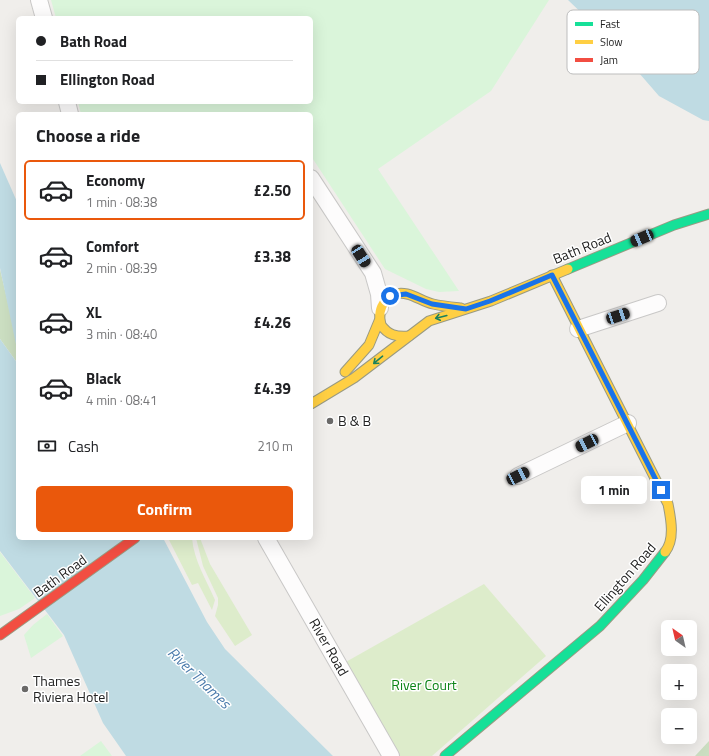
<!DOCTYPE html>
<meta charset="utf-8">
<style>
:root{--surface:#fff;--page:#f6f6f6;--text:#202124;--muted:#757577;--line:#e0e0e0;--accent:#ea580c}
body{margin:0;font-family:"Titillium Web",sans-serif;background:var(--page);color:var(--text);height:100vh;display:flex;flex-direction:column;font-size:15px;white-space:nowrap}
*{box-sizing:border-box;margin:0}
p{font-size:13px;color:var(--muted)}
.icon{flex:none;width:22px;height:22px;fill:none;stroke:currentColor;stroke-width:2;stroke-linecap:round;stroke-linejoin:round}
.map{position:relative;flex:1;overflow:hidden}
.side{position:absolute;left:16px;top:112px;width:297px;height:428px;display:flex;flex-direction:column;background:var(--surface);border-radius:6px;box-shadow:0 4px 16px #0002}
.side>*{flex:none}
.top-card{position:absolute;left:16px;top:16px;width:297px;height:88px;border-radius:6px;box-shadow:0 4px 16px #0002;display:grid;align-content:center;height:88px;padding:0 20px;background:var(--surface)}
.needle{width:26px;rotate:326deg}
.controls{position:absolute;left:661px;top:620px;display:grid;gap:8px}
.controls a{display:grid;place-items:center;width:36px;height:36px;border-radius:6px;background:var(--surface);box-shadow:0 4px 16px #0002;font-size:20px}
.end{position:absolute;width:18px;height:18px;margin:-9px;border:5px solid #1a73e8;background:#fff;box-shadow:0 0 0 2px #fff}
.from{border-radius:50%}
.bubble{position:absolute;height:28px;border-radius:6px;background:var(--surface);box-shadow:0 4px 16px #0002;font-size:13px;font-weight:700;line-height:28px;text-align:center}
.car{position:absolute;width:12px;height:24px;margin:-12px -6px;border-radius:5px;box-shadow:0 0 3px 1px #0007;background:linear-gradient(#222 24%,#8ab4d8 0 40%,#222 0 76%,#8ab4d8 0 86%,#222 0)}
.top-card b{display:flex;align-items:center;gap:14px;height:38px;font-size:15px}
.top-card b+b{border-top:1px solid var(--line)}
.top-card i{width:10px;height:10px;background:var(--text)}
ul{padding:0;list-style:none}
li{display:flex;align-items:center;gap:12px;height:60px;margin:0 8px 6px;padding:0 12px;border:2px solid transparent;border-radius:6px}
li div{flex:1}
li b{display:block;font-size:15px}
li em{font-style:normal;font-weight:700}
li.on{border-color:var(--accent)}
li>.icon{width:36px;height:36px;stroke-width:1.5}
h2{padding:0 20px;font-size:18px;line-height:48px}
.pay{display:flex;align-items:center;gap:10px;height:44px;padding:0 20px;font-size:15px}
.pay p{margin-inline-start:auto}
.primary-button{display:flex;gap:8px;margin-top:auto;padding:8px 20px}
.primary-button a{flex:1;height:46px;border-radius:6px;background:var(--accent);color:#fff;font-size:16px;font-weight:700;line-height:46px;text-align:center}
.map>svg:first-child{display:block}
.grass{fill:#ddeccb}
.forest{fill:#cbdec1}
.park{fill:#daf5da}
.water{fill:#bfdbe3}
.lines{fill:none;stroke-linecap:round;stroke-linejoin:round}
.street-casing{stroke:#c9c8c7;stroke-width:18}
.fast-casing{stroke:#999a82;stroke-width:11}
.slow-casing{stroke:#999a82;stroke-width:11}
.jam-casing{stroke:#999a82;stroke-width:11}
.street{stroke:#fdfcfc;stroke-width:16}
.fast{stroke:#16e098;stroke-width:9}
.slow{stroke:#ffcf43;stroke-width:9}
.jam{stroke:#f24e42;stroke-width:9}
.oneway{stroke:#1c815d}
.route{stroke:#1a73e8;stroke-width:5}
.poi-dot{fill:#6a6968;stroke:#fff;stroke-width:1.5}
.labels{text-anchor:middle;stroke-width:3;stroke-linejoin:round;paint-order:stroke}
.street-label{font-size:14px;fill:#222;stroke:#fff}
.poi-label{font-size:14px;fill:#222;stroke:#fff;text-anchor:start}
.park-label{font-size:14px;fill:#0c8416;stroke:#fff}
.water-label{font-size:15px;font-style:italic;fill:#4a7aab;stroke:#fff}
.key{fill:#fff;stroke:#bdbdbd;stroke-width:1}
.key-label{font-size:11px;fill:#222}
</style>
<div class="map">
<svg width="709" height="756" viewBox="0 0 709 756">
<rect width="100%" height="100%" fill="#f0eeeb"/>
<!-- grass -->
<g class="grass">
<path d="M168 538H192C194 561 206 579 215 600L212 610 198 583 192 585Z"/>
<path d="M196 538H200L210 564 252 635 235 646 215 616 218 605V598L203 566Z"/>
<path d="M484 584 546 656 432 756H397L344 663Z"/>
</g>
<!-- forest -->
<g class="forest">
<path d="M0 269 15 333 18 364 0 339Z"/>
<path d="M709 741V756H695Z"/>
</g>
<!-- park -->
<g class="park">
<path d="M51 0H549L491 91 378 169 459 291 439 292 426 289 385 269 311 156V114H81L78 102H311V18H56Z"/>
<path d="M0 552 35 598 19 609 0 616Z"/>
<path d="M47 614 63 636 31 658 24 635 33 625Z"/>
<path d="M101 741 112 756H80Z"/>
</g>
<!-- water -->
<g class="water">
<path d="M568 0H709V121L703 120 659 96 613 43Z"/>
<path d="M0 163 18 204V354L0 268Z"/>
<path d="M0 339 18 364V538H163L207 622 225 649 333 756H126L103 723 64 635 0 551Z"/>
</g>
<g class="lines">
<!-- street casing -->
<g class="street-casing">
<g id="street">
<path d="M39 0 44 18"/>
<path d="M67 102 70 114"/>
<path d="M311 178 373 273 379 294 380 308"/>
<path d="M578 329 658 303"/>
<path d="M518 476 628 423"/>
<path d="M266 538 391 756"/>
</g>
</g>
<!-- fast casing -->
<g class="fast-casing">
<g id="fast">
<path d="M568 269 674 225 709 214"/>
<path d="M445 756 600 626 643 580 665 552"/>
</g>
</g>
<!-- slow casing -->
<g class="slow-casing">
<g id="slow">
<path d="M552 275 668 504C671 519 675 540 665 552"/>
<path d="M409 336C396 337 388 335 381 325 376 307 388 290 407 294 416 296 424 302 433 304 442 306 452 307 461 308"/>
<path d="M345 372 369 345 379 321"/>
<path d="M311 404 354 378 429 321 491 301 568 269"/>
</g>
</g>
<!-- jam casing -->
<g class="jam-casing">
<path id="jam" d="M0 635 135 538"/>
</g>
<!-- street -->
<use href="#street" class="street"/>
<!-- fast -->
<use href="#fast" class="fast"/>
<!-- slow -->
<use href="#slow" class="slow"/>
<!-- jam -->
<use href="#jam" class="jam"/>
</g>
<!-- one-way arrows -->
<defs><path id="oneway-shaft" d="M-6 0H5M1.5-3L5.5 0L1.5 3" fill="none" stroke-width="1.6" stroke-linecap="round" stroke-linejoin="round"/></defs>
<g class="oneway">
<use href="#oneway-shaft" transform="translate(441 317) rotate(166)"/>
<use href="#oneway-shaft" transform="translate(378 360) rotate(140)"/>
</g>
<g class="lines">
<!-- route -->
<path class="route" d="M390 296 406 294 432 304 466 309 490 301 552 275 661 490"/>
</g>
<!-- markers -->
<g class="poi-dot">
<circle cx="330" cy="421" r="4"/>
<circle cx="25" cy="689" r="4"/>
</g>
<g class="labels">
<!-- street labels -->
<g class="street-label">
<text transform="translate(582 248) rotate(-22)" y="5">Bath Road</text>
<text transform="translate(60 576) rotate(-36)" y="5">Bath Road</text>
<text transform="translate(625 577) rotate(-49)" y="5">Ellington Road</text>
<text transform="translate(329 647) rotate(60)" y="5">River Road</text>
</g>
<!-- poi labels -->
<g class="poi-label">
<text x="338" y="426">B &amp; B</text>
<text x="33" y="686">Thames<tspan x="33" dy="16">Riviera Hotel</tspan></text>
</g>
<!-- park labels -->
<g class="park-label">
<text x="424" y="690">River Court</text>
</g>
<!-- water labels -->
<g class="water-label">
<text transform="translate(199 678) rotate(44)" y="5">River Thames</text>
</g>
</g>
<!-- legend -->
<rect x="567" y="10" width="132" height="64" rx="6" class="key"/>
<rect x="575" y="22" width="18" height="4" fill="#16e098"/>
<rect x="575" y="40" width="18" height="4" fill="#ffcf43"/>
<rect x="575" y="58" width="18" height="4" fill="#f24e42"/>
<g class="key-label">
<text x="600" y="28">Fast</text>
<text x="600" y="46">Slow</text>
<text x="600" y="64">Jam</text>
</g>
</svg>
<div class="controls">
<a><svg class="needle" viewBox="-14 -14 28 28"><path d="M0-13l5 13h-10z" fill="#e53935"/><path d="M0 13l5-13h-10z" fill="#757577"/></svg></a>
<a>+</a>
<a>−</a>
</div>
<i class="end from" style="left:390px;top:296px"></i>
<i class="end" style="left:661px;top:490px"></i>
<div class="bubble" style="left:581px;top:476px;width:66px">1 min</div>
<i class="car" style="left:642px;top:238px;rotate:247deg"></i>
<i class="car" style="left:361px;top:256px;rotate:147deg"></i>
<i class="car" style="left:618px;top:316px;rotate:72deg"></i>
<i class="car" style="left:587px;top:443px;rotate:244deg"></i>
<i class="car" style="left:518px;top:476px;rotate:64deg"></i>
<div class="top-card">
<b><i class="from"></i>Bath Road</b>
<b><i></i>Ellington Road</b>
</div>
<section class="side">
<h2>Choose a ride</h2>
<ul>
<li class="on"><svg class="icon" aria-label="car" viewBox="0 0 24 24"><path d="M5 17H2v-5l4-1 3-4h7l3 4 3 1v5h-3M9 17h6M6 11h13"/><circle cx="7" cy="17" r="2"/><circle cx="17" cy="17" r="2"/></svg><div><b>Economy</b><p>1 min · 08:38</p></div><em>£2.50</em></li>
<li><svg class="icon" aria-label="car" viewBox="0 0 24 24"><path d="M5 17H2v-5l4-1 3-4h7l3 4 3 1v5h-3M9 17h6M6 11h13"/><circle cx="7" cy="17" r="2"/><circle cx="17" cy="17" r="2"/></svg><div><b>Comfort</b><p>2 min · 08:39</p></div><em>£3.38</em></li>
<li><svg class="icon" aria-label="car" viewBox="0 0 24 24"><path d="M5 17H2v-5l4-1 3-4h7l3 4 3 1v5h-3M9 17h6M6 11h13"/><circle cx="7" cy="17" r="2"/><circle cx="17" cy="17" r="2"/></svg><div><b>XL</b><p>3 min · 08:40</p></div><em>£4.26</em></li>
<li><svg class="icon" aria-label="car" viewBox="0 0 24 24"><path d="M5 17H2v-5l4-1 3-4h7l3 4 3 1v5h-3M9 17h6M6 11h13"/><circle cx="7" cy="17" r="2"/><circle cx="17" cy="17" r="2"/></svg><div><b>Black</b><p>4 min · 08:41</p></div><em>£4.39</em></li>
</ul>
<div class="pay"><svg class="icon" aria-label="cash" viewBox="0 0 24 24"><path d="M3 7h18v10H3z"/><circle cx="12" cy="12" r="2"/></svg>Cash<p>210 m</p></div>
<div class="primary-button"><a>Confirm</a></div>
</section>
</div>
